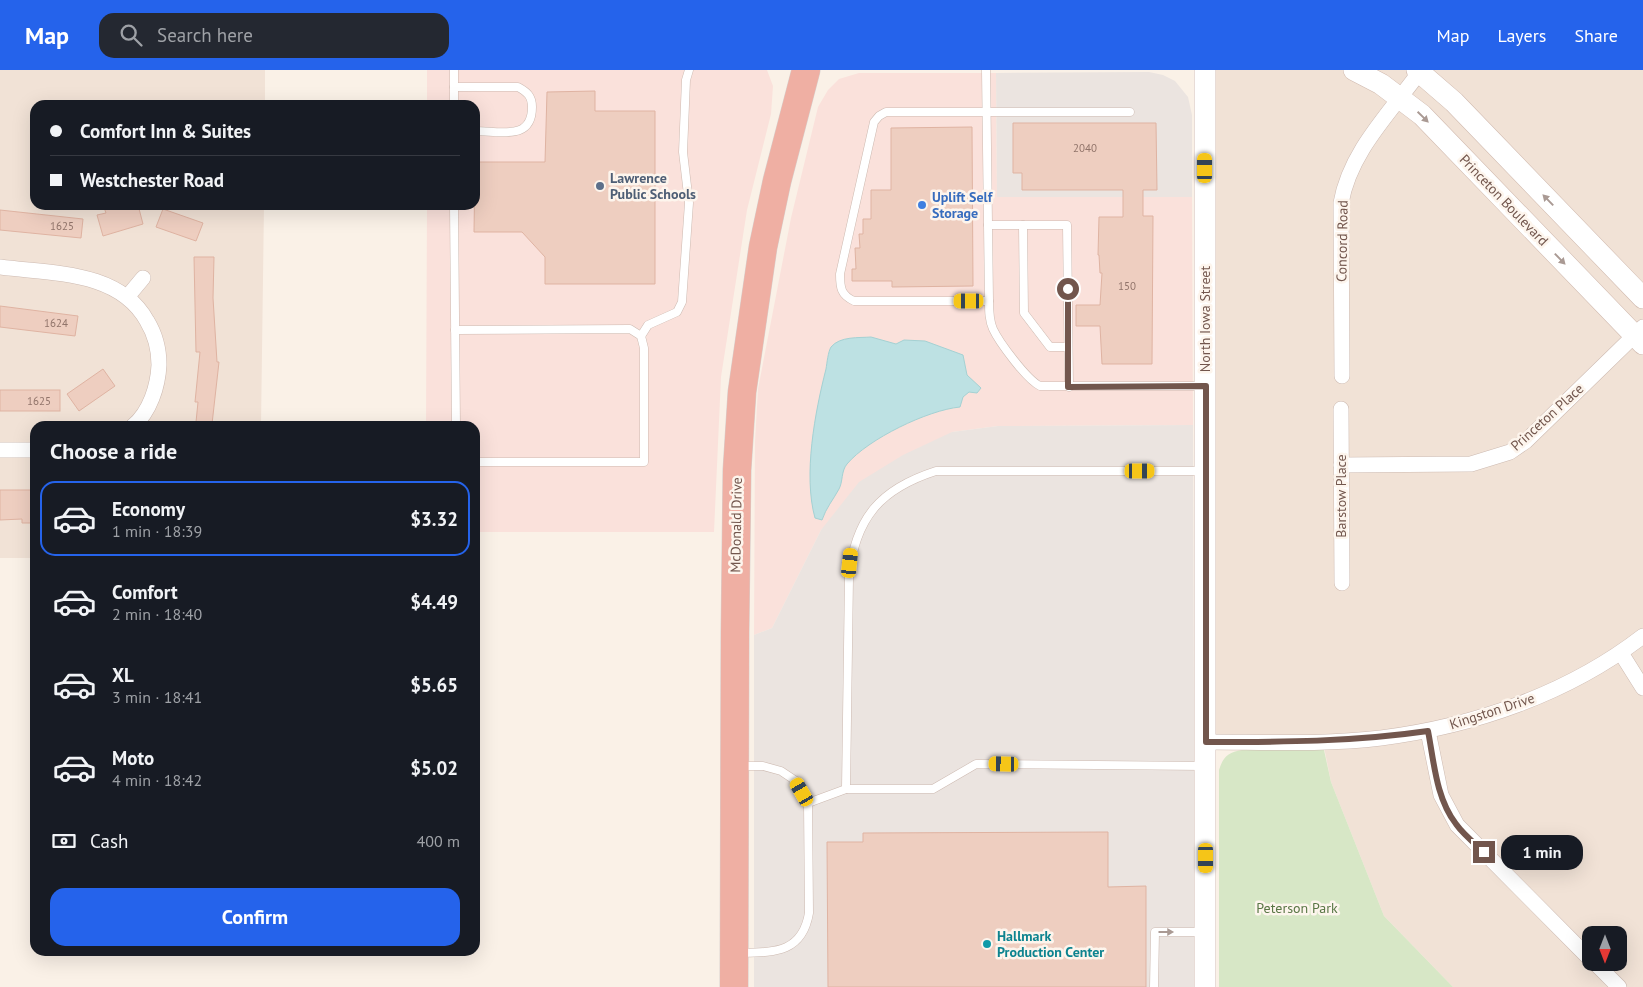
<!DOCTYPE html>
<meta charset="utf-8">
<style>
:root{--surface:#171b24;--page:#242831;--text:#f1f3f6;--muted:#9ea1a6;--line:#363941;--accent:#2563eb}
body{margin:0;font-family:"PT Sans",sans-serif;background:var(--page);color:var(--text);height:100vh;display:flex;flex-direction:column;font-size:19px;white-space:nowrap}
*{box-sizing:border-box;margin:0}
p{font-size:16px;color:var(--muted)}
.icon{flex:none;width:28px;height:28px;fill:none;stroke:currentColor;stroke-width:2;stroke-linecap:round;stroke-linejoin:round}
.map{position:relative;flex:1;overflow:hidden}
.sheet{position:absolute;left:30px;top:351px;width:450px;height:535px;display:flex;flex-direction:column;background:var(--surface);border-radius:15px;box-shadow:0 5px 20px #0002}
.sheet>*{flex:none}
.hud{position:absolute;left:30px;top:30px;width:450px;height:110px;border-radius:15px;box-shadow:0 5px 20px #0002;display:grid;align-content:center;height:110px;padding:0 20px;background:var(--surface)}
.needle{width:32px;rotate:180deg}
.fabs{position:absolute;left:1582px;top:856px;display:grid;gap:10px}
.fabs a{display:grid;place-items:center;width:45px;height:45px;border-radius:10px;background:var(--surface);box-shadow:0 5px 20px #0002;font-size:25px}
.end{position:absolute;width:22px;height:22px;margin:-11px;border:6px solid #72564d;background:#fff;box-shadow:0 0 0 2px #fff}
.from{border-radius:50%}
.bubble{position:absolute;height:35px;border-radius:15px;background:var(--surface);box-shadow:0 5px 20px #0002;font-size:16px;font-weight:700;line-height:35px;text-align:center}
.car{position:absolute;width:15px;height:30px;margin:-15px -8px;border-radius:6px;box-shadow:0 0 4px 1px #0007;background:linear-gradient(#f5c518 24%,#345 0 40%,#f5c518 0 76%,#345 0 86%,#f5c518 0)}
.hud b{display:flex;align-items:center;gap:18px;height:48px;font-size:19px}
.hud b+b{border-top:1px solid var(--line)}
.hud i{width:12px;height:12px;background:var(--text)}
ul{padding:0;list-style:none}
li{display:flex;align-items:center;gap:15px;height:75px;margin:0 10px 8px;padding:0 10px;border:2px solid transparent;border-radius:15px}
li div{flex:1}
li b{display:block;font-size:19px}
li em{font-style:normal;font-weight:700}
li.selected{border-color:var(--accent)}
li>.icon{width:45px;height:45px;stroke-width:1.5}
h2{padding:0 20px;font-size:22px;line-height:60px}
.pay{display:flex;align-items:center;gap:12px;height:55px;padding:0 20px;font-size:19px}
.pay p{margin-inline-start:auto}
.cta{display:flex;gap:10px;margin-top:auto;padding:10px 20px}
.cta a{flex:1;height:58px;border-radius:15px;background:var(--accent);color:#fff;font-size:20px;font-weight:700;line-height:58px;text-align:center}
header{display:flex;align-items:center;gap:30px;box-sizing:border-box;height:70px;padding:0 25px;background:var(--accent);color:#fff}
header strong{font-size:24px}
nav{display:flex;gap:28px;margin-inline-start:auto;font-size:18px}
.search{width:350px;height:45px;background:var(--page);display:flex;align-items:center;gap:12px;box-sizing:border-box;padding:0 18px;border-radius:15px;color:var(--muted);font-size:19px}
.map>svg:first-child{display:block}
.residential{fill:#f1e2d6;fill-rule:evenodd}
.commercial{fill:#fae1db}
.industrial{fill:#ebe4e0}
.green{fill:#d7e7c6}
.water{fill:#bde1e3;stroke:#a4d1d3}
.building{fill:#eecec0;stroke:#dfb3a2}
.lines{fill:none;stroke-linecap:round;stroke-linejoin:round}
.lane-casing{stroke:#cdbab1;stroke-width:9}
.street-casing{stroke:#cdbab1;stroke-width:16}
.secondary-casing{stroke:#d0b9ae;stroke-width:22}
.highway-casing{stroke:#d8d0cd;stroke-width:29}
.lane{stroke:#fff;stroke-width:8}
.street{stroke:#fff;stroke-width:15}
.secondary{stroke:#fff;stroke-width:21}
.highway{stroke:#efafa3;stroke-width:28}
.oneway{fill:#aa9a94}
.route{stroke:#72564d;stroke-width:6}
.service-dot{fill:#5c6f8a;stroke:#fdf5ed;stroke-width:2}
.shop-dot{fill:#3f7fe0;stroke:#fdf5ed;stroke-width:2}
.culture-dot{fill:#0f9aa8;stroke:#fdf5ed;stroke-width:2}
.labels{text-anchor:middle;stroke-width:5;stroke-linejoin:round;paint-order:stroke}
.number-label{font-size:11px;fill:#91746a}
.service-label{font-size:14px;font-weight:bold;fill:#4e5e75;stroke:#fdf5ed;text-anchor:start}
.shop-label{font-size:14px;font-weight:bold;fill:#366cbe;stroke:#fdf5ed;text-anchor:start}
.street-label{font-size:14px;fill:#72564d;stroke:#fdf5ed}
.park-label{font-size:14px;fill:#5a7746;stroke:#fdf5ed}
.culture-label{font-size:14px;font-weight:bold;fill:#0d838f;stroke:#fdf5ed;text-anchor:start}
</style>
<header>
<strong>Map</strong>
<div class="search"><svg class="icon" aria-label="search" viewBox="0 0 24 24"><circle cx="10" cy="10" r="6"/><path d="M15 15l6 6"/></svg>Search here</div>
<nav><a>Map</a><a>Layers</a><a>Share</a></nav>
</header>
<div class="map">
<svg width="1643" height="917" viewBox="0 0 1643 917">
<rect width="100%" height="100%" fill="#faf1e7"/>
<!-- residential -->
<g class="residential">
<path d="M0 0H265V35H35V135H264L261 356H35V488H0Z"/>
<path d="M1205 0H1643V917H1453L1384 846 1331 712 1323 672H1206ZM1591 865H1619V892H1591Z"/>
</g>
<!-- commercial -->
<g class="commercial">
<path d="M427 0H767L773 16 771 44 747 140 721 307 714 462H475V356H426L427 135H475V35H427Z"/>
<path d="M859 3H996L997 127H1192L1193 355 998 356 952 362 821 460 772 558 754 565 755 372 758 319 791 148 818 37 828 20 839 9Z"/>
</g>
<!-- industrial -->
<g class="industrial">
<path d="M1149 2 1163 5 1175 11 1188 27 1192 45V127H997L996 3Z"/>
<path d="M1193 355 1195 917H754V565L772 558 821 460 859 412 903 385 952 362 998 356Z"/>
</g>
<!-- green -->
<path class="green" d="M1242 680H1324L1331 712 1384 846 1453 917H1219V700C1223 687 1228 682 1242 680Z"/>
<!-- water -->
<path class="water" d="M871 267 896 274 904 270 925 271 963 285 967 305 981 318 977 323 969 322 963 327 960 337C928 340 868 369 847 394 841 401 843 412 839 419 833 430 826 438 822 450L815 448C803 405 815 342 826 299 827 293 828 282 831 277 840 266 859 268 871 267Z"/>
<!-- building -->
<g class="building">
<path d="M595 21V41H655V214H545V187L522 162H474L475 92H545L547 22Z"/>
<path d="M1013 53H1156L1157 120H1143V146H1153L1152 294H1102L1100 256H1076V235H1100L1102 203H1100L1099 185H1098L1099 147H1123V120H1022V103H1013Z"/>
<path d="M972 57 973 216 892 217V211H852V199H856L855 178H860L859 164H863V149H871V120H891V58Z"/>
<path d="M103 135H116L118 139 138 135 143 154 103 166 97 145 106 143Z"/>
<path d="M163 139 203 153 196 171 156 157Z"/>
<path d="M0 140 83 149 81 168 0 160Z"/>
<path d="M194 187H214L213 228 217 292H219L212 354 196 352 198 332H195L200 282H196Z"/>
<path d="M0 236 78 246 75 266 0 257Z"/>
<path d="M103 299 115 316 79 341 67 324Z"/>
<rect x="0" y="320" width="60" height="21"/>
<path d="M0 420H35V453H22V449L0 450Z"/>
<path d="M1108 762V817L1146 816V917H828L827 772H863V763Z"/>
</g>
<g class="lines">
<!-- lane casing -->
<g class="lane-casing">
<g id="lane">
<path d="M454 0V35"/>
<path d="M986 0 989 231C989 241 989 250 993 259 999 272 1027 310 1040 316H1203"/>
<path d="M454 17H518C527 22 532 26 532 37 532 71 501 61 475 61"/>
<path d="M454 135 456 356"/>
<path d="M988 155H1067L1069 317"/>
<path d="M1023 155 1024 243 1050 277H1068"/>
<path d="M989 231H854C841 225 840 218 840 204L874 52 879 46 886 42H1130"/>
<path d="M455 260 630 259 641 266 644 278V392H475"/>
<path d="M641 266 648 255 677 242 682 232 689 133 683 82 686 10 689 0"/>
<path d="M846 719 849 507C855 448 880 419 936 401H1204"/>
<path d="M808 733 846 719H933L976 694 1204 696"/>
<path d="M738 883C773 882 802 884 809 843L808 733 796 711 781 701 763 696H739"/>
<path d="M1154 917 1155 862H1203"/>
</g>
</g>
<!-- street casing -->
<g class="street-casing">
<g id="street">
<path d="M0 197C51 204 119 200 147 251 155 264 159 279 159 295 158 316 150 342 133 356"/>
<path d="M128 226 143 208"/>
<path d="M1342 306 1341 133C1350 81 1391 42 1421 0"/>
<path d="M1341 339 1342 513"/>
<path d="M0 380H35"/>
<path d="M1341 395 1471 394 1510 382 1526 371 1643 257"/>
<path d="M1621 583 1643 618"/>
<path d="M1428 661 1441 725 1457 755 1591 890"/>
<path d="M1206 672C1264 672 1323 675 1381 668 1474 656 1568 624 1643 566"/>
<path d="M1594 892 1619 917"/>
</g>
</g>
<!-- secondary casing -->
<g class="secondary-casing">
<g id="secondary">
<path d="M1205 0V917"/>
<path d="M1354 0 1381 14 1422 45 1643 274"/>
<path d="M1417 0 1454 32 1643 228"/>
</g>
</g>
<!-- highway casing -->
<g class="highway-casing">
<path id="highway" d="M734 917 735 563 737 400 742 322 763 177 777 111 806 0"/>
</g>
<!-- lane -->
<use href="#lane" class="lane"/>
<!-- street -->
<use href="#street" class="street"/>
<!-- secondary -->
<use href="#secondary" class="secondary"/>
<!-- highway -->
<use href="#highway" class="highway"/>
</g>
<!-- one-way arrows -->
<defs><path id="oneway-solid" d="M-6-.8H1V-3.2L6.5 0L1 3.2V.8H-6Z" transform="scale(1.25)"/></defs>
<g class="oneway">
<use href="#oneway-solid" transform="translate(1423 47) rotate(44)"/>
<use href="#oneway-solid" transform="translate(1548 130) rotate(-134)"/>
<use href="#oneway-solid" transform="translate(1560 189) rotate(46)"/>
<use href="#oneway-solid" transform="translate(1166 862)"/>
</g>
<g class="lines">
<!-- route -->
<path class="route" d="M1068 219V317L1206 316V672C1282 672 1352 672 1428 661 1434 692 1436 728 1456 754 1463 764 1474 773 1484 782"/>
</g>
<!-- markers -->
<circle class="service-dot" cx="600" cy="116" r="5"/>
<circle class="shop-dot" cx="922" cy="135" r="5"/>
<circle class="culture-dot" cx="987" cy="874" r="5"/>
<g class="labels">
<!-- number labels -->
<g class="number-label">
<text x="1085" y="82">2040</text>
<text x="62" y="160">1625</text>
<text x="1127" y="220">150</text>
<text x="56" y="257">1624</text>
<text x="39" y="335">1625</text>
</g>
<!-- service labels -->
<g class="service-label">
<text x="610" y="113">Lawrence<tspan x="610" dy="16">Public Schools</tspan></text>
</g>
<!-- shop labels -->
<g class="shop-label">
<text x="932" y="132">Uplift Self<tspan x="932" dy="16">Storage</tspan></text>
</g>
<!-- street labels -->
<g class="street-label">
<text transform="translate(1504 130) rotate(46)" y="5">Princeton Boulevard</text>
<text transform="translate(1342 171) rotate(-89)" y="5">Concord Road</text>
<text transform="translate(1205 249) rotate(-90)" y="5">North Iowa Street</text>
<text transform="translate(1547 347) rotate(-42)" y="5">Princeton Place</text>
<text transform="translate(1341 426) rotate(-90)" y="5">Barstow Place</text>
<text transform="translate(736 455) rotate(-89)" y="5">McDonald Drive</text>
<text transform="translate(1492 641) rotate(-18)" y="5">Kingston Drive</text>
</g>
<!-- park labels -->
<g class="park-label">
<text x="1297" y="843">Peterson Park</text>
</g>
<!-- culture labels -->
<g class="culture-label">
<text x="997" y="871">Hallmark<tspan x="997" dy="16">Production Center</tspan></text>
</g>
</g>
</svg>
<div class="fabs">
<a><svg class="needle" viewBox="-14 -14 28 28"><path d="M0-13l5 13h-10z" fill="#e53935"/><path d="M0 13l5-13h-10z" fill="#9ea1a6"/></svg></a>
</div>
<i class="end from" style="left:1068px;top:219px"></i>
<i class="end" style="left:1484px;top:782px"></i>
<div class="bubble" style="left:1501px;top:765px;width:82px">1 min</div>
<i class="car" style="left:1205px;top:98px;rotate:0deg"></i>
<i class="car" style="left:969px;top:231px;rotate:270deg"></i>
<i class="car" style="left:1140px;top:401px;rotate:90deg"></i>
<i class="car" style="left:850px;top:493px;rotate:6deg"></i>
<i class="car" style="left:1004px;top:694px;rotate:271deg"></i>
<i class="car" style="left:802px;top:722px;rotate:330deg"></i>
<i class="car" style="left:1206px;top:788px;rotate:180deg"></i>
<div class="hud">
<b><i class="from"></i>Comfort Inn &amp; Suites</b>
<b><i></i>Westchester Road</b>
</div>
<section class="sheet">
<h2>Choose a ride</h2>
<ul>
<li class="selected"><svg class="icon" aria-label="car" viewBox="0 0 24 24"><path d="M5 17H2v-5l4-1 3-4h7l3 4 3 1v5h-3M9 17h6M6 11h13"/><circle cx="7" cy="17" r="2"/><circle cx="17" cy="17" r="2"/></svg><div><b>Economy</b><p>1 min · 18:39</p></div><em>$3.32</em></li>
<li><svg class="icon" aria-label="car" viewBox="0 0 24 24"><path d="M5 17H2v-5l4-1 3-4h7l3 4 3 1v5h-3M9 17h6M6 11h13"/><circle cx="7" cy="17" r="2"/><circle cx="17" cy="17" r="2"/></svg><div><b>Comfort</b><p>2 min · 18:40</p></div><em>$4.49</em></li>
<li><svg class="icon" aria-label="car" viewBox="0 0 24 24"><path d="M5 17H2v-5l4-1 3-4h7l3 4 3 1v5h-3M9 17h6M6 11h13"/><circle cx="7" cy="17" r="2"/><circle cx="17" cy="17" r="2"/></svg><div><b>XL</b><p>3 min · 18:41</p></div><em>$5.65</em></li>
<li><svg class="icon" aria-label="car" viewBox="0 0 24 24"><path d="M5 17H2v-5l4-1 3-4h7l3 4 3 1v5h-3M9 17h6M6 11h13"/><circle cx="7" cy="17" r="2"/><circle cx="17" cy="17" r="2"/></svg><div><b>Moto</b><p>4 min · 18:42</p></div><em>$5.02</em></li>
</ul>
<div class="pay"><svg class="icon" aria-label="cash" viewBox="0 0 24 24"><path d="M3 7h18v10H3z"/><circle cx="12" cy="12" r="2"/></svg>Cash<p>400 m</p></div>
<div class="cta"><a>Confirm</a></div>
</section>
</div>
